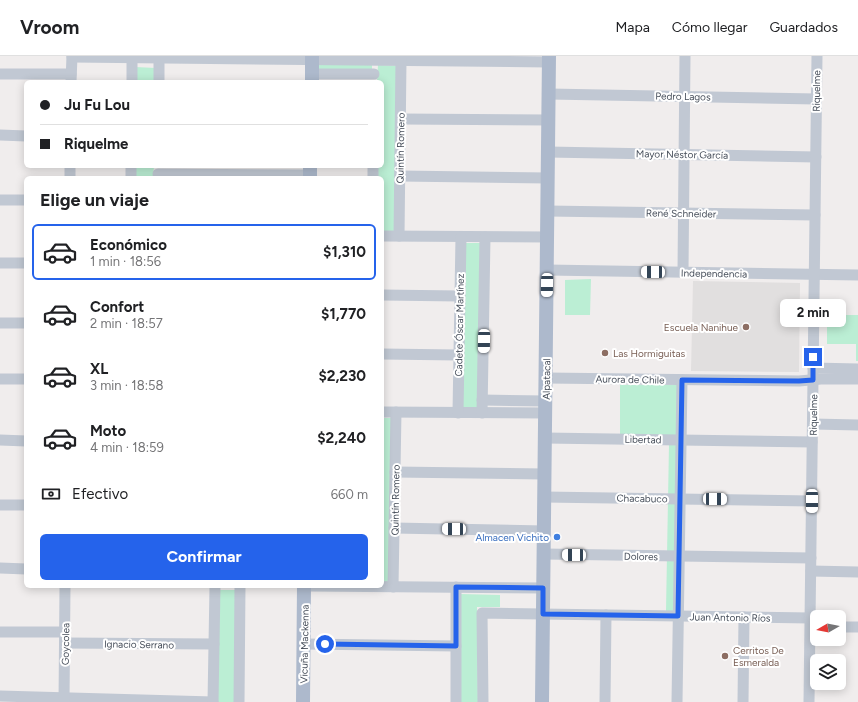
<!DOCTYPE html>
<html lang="es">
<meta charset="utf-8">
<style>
:root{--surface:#fff;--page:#f2f2f2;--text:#202124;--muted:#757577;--line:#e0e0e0;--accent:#2563eb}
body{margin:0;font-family:Figtree,sans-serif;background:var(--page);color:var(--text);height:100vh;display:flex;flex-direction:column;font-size:15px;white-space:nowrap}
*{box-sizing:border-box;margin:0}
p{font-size:13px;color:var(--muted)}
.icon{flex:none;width:22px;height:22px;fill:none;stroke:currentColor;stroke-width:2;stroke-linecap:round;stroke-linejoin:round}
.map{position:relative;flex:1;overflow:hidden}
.details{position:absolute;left:24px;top:120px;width:360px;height:412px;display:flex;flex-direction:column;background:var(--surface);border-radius:6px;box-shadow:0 2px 10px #0003}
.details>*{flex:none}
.hud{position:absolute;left:24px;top:24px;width:360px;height:88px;border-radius:6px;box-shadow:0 2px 10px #0003;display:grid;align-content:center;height:88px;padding:0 16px;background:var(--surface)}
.needle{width:26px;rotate:261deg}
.buttons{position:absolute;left:810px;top:554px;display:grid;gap:8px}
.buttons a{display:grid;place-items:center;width:36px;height:36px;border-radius:6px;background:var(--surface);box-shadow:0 2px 10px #0003;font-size:20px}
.end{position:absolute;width:18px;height:18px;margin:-9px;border:5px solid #2563eb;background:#fff;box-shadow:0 0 0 2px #fff}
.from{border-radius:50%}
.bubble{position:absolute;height:28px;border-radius:6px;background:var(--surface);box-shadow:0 2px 10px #0003;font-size:13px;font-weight:700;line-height:28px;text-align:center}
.car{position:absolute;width:12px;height:24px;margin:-12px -6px;border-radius:5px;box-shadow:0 0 3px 1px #0007;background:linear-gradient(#fff 24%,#345 0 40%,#fff 0 76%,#345 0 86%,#fff 0)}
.hud b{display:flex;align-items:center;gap:14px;height:38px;font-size:15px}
.hud b+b{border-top:1px solid var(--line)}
.hud i{width:10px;height:10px;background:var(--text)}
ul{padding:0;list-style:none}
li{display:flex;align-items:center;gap:12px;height:56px;margin:0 8px 6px;padding:0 8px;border:2px solid transparent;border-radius:6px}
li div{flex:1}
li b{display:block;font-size:15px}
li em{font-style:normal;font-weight:700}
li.current{border-color:var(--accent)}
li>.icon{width:36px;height:36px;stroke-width:1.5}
h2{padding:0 16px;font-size:18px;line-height:48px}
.pay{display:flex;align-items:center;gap:10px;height:44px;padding:0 16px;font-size:15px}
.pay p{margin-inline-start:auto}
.primary-button{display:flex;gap:8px;margin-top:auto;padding:8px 16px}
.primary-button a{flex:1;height:46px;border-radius:6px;background:var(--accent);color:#fff;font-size:16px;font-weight:700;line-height:46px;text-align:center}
header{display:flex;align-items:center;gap:24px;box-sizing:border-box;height:56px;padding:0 20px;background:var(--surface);border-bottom:1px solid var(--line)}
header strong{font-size:19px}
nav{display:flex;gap:22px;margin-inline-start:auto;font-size:14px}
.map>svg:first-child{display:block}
.education{fill:#e1dfdf}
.green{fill:#bbeed4}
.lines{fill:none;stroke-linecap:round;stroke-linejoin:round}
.minor{stroke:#c1c8d3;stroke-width:11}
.major{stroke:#adb9cc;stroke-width:14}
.route{stroke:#2563eb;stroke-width:5}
.education-dot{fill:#8d6e63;stroke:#fff;stroke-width:1.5}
.shop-dot{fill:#3f7fe0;stroke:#fff;stroke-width:1.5}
.labels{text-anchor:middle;stroke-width:4;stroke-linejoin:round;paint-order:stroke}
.street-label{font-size:10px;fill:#464e5a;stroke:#fff}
.education-label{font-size:10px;fill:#785e54;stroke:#fff;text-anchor:start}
.shop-label{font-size:10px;fill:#366cbe;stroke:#fff;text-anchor:end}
</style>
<header>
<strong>Vroom</strong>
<nav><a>Mapa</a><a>Cómo llegar</a><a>Guardados</a></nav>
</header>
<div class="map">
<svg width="858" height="646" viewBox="0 0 858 646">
<rect width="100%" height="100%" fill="#f0eded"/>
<!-- education -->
<path class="education" d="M693 225 800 227 799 316 691 315Z"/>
<!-- green -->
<g class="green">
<rect x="318" y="7" width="54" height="8"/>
<path d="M378 9 398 10 395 176 382 175V122H376V110H382V26H377Z"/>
<path d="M135 11 156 12V26H135Z"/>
<path d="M133 110H154L153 122H132Z"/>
<path d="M464 187H483L479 354H461Z"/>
<path d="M591 223 590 259H565V224Z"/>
<path d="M827 259H858V305H856V288H827Z"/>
<rect x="620" y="329" width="57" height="50"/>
<path d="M382 362H393L390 529H382Z"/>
<path d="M679 386 676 558 666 555 669 388Z"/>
<path d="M217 534H237L236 646H215Z"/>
<path d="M460 538 500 539V551H477L478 646H461Z"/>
</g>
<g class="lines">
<!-- minor -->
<g class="minor">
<path d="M72 1 549 6"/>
<path d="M0 18H71"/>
<path d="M312 18H374"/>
<path d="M71 26 72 0"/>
<path d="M132 26V2"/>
<path d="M159 26V2"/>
<path d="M549 38 816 43"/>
<path d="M401 63 549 64"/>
<path d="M0 79 26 80"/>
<path d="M548 96 816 101"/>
<path d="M158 118 310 119"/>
<path d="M400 120 548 122"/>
<path d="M70 122V110"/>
<path d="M131 122V110"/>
<path d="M373 122V110"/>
<path d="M0 144H26"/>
<path d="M548 155 815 159"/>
<path d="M382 180 547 181"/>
<path d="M399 180 401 4"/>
<path d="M0 207H26"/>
<path d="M547 214 858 219"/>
<path d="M683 216 685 0"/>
<path d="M382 239 459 240"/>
<path d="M0 267H26"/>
<path d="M382 298 458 299"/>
<path d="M813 312 858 313"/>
<path d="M546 322 799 325 821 323H858"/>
<path d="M0 323H26"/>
<path d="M482 344 545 345"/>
<path d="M382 356 545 357"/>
<path d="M458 357 461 181"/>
<path d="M482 357 485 181"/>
<path d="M813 368 858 369"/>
<path d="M545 382 812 386"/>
<path d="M0 384 26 385"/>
<path d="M395 416 544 418"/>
<path d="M544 441 812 445"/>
<path d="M0 449H26"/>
<path d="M394 472 544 475"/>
<path d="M544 498 811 502"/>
<path d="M0 512 26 513"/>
<path d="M811 515 858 516"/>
<path d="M309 530 543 532"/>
<path d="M393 531 396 356"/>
<path d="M456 531V646"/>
<path d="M839 571H858"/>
<path d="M0 576H65"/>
<path d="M65 587 214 588"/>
<path d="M304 588 456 590"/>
<path d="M0 640 213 646"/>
<path d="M64 646 65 530"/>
<path d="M213 646 215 530"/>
<path d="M239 646 240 530"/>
<path d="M483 646 482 557 810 562"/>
<path d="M605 646 606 559"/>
<path d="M677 646 682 324"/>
<path d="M743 646 744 561"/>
<path d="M809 646 817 0"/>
</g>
<!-- major -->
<g class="major">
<path d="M312 26V0"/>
<path d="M310 122V110"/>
<path d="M303 646 304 530"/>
<path d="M542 646 549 0"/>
</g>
</g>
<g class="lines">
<!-- route -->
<path class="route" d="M325 588 456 590V531L543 532V558L678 560 682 324 799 325 813 324V301"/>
</g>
<!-- markers -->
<g class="education-dot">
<circle cx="746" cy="271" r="4"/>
<circle cx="605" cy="297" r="4"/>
<circle cx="725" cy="600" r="4"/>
</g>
<circle class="shop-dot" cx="557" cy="481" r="4"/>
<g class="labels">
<!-- street labels -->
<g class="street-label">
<text transform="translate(816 35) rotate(-89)" y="4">Riquelme</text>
<text transform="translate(683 40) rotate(1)" y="4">Pedro Lagos</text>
<text transform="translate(400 92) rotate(-89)" y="4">Quintín Romero</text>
<text transform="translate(682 98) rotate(1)" y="4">Mayor Néstor García</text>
<text transform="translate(681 157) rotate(1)" y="4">René Schneider</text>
<text transform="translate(714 217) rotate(1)" y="4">Independencia</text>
<text transform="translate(459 269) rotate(-89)" y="4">Cadete Óscar Martínez</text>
<text transform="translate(546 323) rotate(-89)" y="4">Alpatacal</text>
<text transform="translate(630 323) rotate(1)" y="4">Aurora de Chile</text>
<text transform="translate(813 359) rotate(-89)" y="4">Riquelme</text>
<text transform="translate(643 383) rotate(1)" y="4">Libertad</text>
<text transform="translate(642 442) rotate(1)" y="4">Chacabuco</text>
<text transform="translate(395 444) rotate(-89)" y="4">Quintín Romero</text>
<text transform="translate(641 500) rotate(1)" y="4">Dolores</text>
<text transform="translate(730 561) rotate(1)" y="4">Juan Antonio Ríos</text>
<text transform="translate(65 588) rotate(-89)" y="4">Goycolea</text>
<text transform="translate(139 588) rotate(1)" y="4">Ignacio Serrano</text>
<text transform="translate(304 588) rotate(-89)" y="4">Vicuña Mackenna</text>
</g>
<!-- education labels -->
<g class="education-label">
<text x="738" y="275" text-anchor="end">Escuela Nanihue</text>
<text x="613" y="301">Las Hormiguitas</text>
<text x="733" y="598">Cerritos De<tspan x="733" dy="12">Esmeralda</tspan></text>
</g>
<!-- shop labels -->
<g class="shop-label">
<text x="549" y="485">Almacen Vichito</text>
</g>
</g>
</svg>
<div class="buttons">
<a><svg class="needle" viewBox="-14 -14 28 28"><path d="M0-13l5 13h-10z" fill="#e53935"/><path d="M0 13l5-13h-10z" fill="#757577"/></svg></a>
<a><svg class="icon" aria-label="layers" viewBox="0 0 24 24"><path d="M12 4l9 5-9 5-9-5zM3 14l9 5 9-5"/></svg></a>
</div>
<i class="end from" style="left:325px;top:588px"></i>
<i class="end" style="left:813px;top:301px"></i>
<div class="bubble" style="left:780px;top:243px;width:66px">2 min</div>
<i class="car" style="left:653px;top:216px;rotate:271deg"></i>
<i class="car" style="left:547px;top:229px;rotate:181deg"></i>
<i class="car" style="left:484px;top:285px;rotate:181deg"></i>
<i class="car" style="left:715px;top:443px;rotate:91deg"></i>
<i class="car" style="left:812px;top:445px;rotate:180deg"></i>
<i class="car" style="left:454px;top:473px;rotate:271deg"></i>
<i class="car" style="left:574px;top:499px;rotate:271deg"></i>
<div class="hud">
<b><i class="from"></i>Ju Fu Lou</b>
<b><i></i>Riquelme</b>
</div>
<section class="details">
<h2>Elige un viaje</h2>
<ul>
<li class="current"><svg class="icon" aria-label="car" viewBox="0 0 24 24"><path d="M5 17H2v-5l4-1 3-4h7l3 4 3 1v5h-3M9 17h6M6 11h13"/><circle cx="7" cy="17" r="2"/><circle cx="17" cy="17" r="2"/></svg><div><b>Económico</b><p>1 min · 18:56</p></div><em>$1,310</em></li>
<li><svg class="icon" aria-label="car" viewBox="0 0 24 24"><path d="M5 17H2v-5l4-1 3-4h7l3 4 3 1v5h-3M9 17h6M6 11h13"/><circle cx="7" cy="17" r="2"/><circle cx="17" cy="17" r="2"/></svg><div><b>Confort</b><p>2 min · 18:57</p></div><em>$1,770</em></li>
<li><svg class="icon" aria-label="car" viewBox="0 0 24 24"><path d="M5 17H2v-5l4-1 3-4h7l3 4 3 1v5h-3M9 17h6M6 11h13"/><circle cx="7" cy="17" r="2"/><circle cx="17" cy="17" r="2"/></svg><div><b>XL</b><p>3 min · 18:58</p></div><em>$2,230</em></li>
<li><svg class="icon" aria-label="car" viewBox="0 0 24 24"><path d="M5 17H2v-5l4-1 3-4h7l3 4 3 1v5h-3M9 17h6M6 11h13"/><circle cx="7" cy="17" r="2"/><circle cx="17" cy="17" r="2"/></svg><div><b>Moto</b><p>4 min · 18:59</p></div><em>$2,240</em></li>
</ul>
<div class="pay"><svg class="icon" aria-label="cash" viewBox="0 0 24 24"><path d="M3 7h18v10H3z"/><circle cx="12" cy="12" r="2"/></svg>Efectivo<p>660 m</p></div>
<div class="primary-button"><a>Confirmar</a></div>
</section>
</div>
